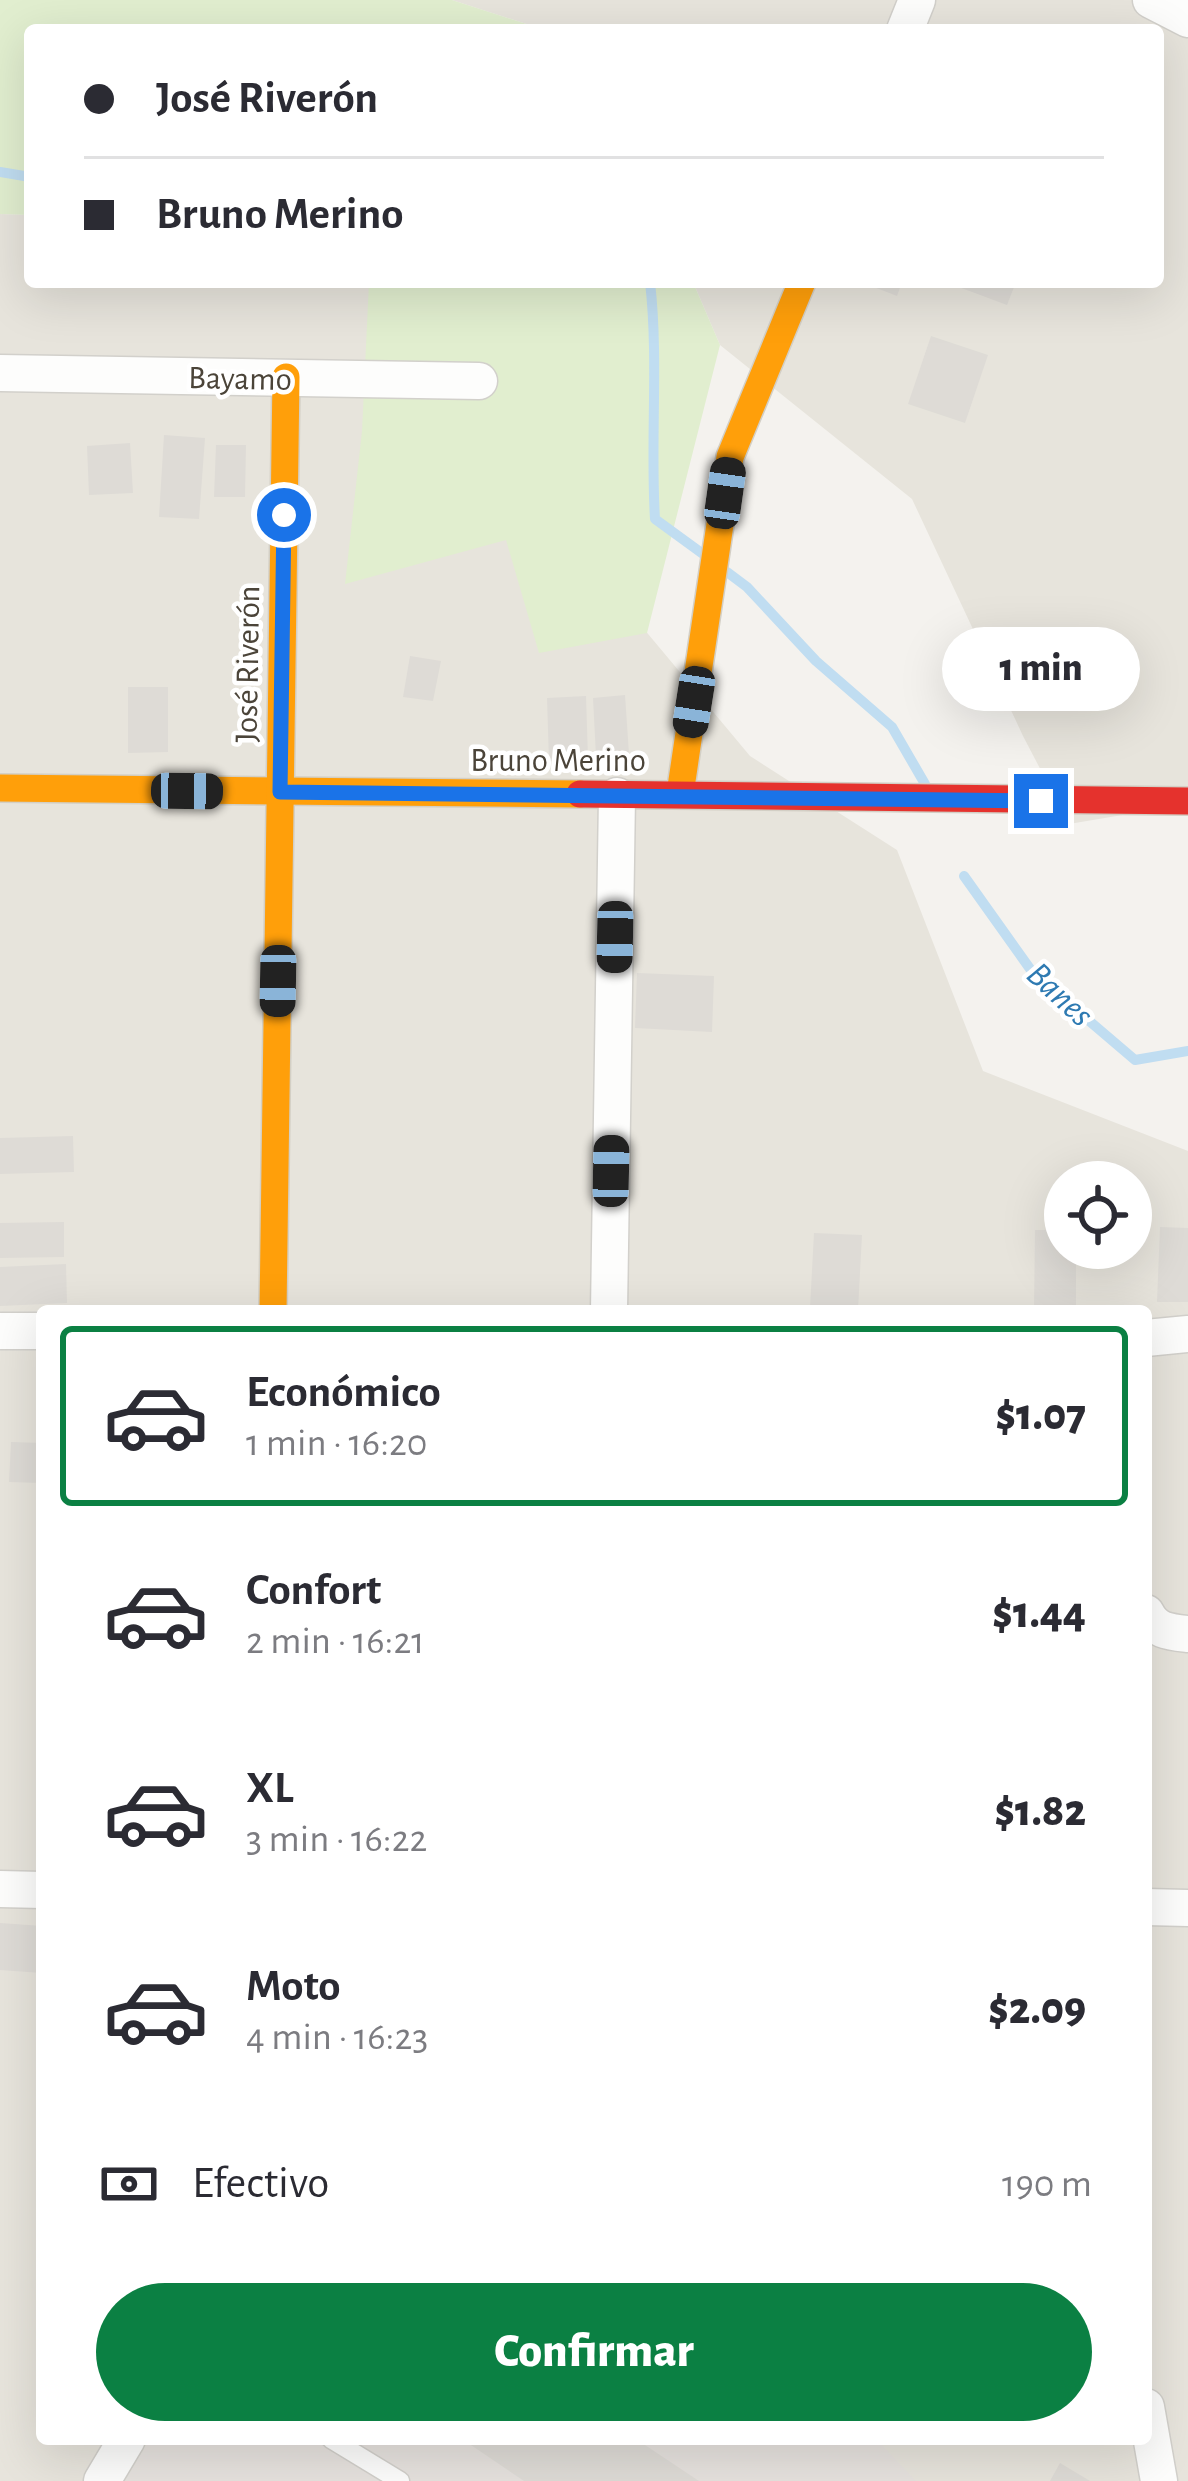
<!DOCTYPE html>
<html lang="es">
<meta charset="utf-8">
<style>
:root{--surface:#fff;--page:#f2f2f3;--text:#2b2b33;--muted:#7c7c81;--line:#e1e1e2;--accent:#0b8043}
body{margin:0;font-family:"Alegreya Sans",sans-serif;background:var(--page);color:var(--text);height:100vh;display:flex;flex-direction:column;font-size:45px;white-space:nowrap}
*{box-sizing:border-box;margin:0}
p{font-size:39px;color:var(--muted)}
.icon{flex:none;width:66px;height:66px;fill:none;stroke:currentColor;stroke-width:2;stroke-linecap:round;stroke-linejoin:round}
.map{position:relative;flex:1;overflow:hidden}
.side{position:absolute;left:36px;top:1305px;width:1116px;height:1140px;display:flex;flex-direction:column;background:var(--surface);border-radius:12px;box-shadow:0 12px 48px #0002}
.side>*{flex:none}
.hud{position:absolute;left:24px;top:24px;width:1140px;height:264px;border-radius:12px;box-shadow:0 12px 48px #0002;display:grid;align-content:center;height:264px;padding:0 60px;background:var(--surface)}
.tools{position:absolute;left:1044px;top:1161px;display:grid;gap:24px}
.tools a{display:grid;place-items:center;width:108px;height:108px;border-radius:50%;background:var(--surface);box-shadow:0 12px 48px #0002;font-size:60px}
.end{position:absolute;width:54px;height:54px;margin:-27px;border:15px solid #1a73e8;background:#fff;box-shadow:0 0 0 6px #fff}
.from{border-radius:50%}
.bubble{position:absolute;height:84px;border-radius:42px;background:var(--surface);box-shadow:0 12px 48px #0002;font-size:39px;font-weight:800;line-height:84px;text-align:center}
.car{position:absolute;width:36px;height:72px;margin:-36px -18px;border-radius:15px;box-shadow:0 0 9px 3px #0007;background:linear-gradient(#222 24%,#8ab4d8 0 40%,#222 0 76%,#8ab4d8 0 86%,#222 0)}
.hud b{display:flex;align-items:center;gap:42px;height:114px;font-size:45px}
.hud b+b{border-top:3px solid var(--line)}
.hud i{width:30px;height:30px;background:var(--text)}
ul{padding:21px 0 0;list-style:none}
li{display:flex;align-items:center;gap:36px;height:180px;margin:0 24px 18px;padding:0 36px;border:6px solid transparent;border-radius:12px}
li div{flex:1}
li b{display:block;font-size:45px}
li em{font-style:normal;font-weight:800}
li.active{border-color:var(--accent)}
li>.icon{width:108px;height:108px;stroke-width:1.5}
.pay{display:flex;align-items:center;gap:30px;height:132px;padding:0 60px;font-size:45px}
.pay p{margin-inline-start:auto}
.primary-button{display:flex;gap:24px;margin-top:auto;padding:24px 60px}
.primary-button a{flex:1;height:138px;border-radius:72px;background:var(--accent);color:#fff;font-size:48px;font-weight:800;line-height:138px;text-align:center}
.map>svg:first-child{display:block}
.residential{fill:#e7e4dc;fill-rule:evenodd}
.industrial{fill:#e6e2de}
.green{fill:#e1eecf}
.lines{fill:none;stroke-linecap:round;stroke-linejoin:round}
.stream{stroke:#c0ddf1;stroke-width:10}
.building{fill:#dedbd6}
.lane-casing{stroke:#d2d0cb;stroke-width:21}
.street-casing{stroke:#d2d0cb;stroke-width:39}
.slow-casing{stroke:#d3cfc5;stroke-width:30}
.jam-casing{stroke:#d3cfc5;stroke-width:30}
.lane{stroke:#fdfdfc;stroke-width:18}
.street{stroke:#fdfdfc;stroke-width:36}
.slow{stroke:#ff9f0a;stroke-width:27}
.jam{stroke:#e5322d;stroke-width:27}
.route{stroke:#1a73e8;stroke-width:15}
.labels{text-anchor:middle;stroke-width:9;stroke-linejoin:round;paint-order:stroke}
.street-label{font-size:33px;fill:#4b4439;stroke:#fff}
.water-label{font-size:36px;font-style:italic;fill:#2e7ab2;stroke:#fff}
</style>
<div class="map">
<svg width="1188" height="2481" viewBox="0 0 1188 2481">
<rect width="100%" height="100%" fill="#f4f2ee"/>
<!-- residential -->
<g class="residential">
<path d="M452 0H1188V804L1069 824 1023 736 912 499 720 345 693 282H1158V30H545Z"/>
<path d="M0 214 30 215V282H451L613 592 750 756 897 850 983 1071 1188 1151V2481H0ZM1065 1182H1131V1248H1065ZM42 1311H1146V2439H42Z"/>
</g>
<!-- industrial -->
<path class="industrial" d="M150 2439H876L916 2481H125Z"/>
<!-- green -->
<g class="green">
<path d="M0 0H452L545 30H30V215L0 214Z"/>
<path d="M369 282H693L720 345 647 633 539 653 506 540 345 584 362 431Z"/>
</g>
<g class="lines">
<!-- stream -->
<g class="stream">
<path d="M0 172 30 177"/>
<path d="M650 282C659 361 650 440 655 519L703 554"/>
<path d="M727 572 747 587 816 661 892 727 925 784"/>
<path d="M964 876 1033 973 1135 1060 1188 1051"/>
</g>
</g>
<!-- building -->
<g class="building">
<path d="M861 282H902L897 296Z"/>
<path d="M957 282H1016L1007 305 956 286Z"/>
<path d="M931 336 988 355 965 423 908 404Z"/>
<path d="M164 435 205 438 199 519 159 517Z"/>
<path d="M130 443 133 493 89 495 87 446Z"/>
<path d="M216 445H246L245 497H214Z"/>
<path d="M410 656 441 661 433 701 403 697Z"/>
<path d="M128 687H168V752L128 753Z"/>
<path d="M625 695 629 754 596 756 593 698Z"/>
<path d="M586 696 588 759 549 761 547 698Z"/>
<path d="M637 973 714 976 712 1032 635 1028Z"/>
<path d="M73 1136 74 1172 0 1174V1138Z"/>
<path d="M64 1222V1257L0 1258V1223Z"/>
<path d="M1160 1227 1188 1228V1302H1157Z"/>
<path d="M1035 1230H1065V1248H1076V1311L1034 1310Z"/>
<path d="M814 1233 862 1235 858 1310 810 1308Z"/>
<path d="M66 1264 67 1303 0 1306V1267Z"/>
<path d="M11 1442 42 1443V1483L9 1482Z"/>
<path d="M0 1923 42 1926V1973L0 1970Z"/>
<path d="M462 2439H636L699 2481H524Z"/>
<path d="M1060 2463 1090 2481H1050Z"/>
</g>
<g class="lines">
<!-- lane casing -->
<g class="lane-casing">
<path id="lane" d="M331 2439 400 2481"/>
</g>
<!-- street casing -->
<g class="street-casing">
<g id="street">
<path d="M1151 0 1188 19"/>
<path d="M905 30 917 0"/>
<path d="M0 373 479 381"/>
<path d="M609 1311 617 796"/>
<path d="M0 1331H42"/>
<path d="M1146 1338 1188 1334"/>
<path d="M1146 1613C1155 1631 1169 1632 1188 1634"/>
<path d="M0 1889 42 1890"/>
<path d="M1146 1907 1188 1908"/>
<path d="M1146 2407 1159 2481"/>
<path d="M102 2481 127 2439"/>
</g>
</g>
<!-- slow casing -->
<g class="slow-casing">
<g id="slow">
<path d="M0 788 580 794"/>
<path d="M680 794 730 457 802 282"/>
<path d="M273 1311 286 377"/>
</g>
</g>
<!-- jam casing -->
<g class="jam-casing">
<path id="jam" d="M580 794 1188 801"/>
</g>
<!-- lane -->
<use href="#lane" class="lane"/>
<!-- street -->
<use href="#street" class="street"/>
<!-- slow -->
<use href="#slow" class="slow"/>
<!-- jam -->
<use href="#jam" class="jam"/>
</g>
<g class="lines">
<!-- route -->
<path class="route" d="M284 515 280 792 1041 801"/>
</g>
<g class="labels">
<!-- street labels -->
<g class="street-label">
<text transform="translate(240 377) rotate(1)" y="12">Bayamo</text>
<text transform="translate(246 664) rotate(-89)" y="12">José Riverón</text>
<text x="558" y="771">Bruno Merino</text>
</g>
<!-- water labels -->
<g class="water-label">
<text transform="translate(1061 993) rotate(43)" y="13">Banes</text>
</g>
</g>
</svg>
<div class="tools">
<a><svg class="icon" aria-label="locate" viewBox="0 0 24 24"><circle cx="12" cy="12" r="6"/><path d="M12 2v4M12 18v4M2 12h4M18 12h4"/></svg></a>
</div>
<i class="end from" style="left:284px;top:515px"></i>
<i class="end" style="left:1041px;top:801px"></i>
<div class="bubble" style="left:942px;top:627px;width:198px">1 min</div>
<i class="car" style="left:725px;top:493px;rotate:8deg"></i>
<i class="car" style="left:694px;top:702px;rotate:189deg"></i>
<i class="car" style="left:187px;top:791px;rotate:91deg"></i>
<i class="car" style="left:615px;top:937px;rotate:181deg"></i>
<i class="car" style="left:278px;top:981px;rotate:181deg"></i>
<i class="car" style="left:611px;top:1171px;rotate:1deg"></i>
<div class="hud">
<b><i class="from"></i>José Riverón</b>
<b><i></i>Bruno Merino</b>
</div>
<section class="side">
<ul>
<li class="active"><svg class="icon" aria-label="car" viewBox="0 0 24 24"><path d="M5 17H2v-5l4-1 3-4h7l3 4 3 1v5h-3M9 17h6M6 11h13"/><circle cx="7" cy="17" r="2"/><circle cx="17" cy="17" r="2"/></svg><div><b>Económico</b><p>1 min · 16:20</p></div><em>$1.07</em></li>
<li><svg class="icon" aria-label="car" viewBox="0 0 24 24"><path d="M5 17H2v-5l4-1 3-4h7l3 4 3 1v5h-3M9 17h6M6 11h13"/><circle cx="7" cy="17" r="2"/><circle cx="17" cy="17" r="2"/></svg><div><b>Confort</b><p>2 min · 16:21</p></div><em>$1.44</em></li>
<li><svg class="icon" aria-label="car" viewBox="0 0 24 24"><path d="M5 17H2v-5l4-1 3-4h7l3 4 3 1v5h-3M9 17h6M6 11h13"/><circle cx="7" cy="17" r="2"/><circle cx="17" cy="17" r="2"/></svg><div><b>XL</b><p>3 min · 16:22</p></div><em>$1.82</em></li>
<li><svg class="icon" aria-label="car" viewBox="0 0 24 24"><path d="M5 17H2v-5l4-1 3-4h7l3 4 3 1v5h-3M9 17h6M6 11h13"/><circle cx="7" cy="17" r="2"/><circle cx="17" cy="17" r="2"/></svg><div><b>Moto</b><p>4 min · 16:23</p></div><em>$2.09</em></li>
</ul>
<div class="pay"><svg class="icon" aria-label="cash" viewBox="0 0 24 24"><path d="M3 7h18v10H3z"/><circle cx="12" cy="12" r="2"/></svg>Efectivo<p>190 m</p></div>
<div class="primary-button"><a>Confirmar</a></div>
</section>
</div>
